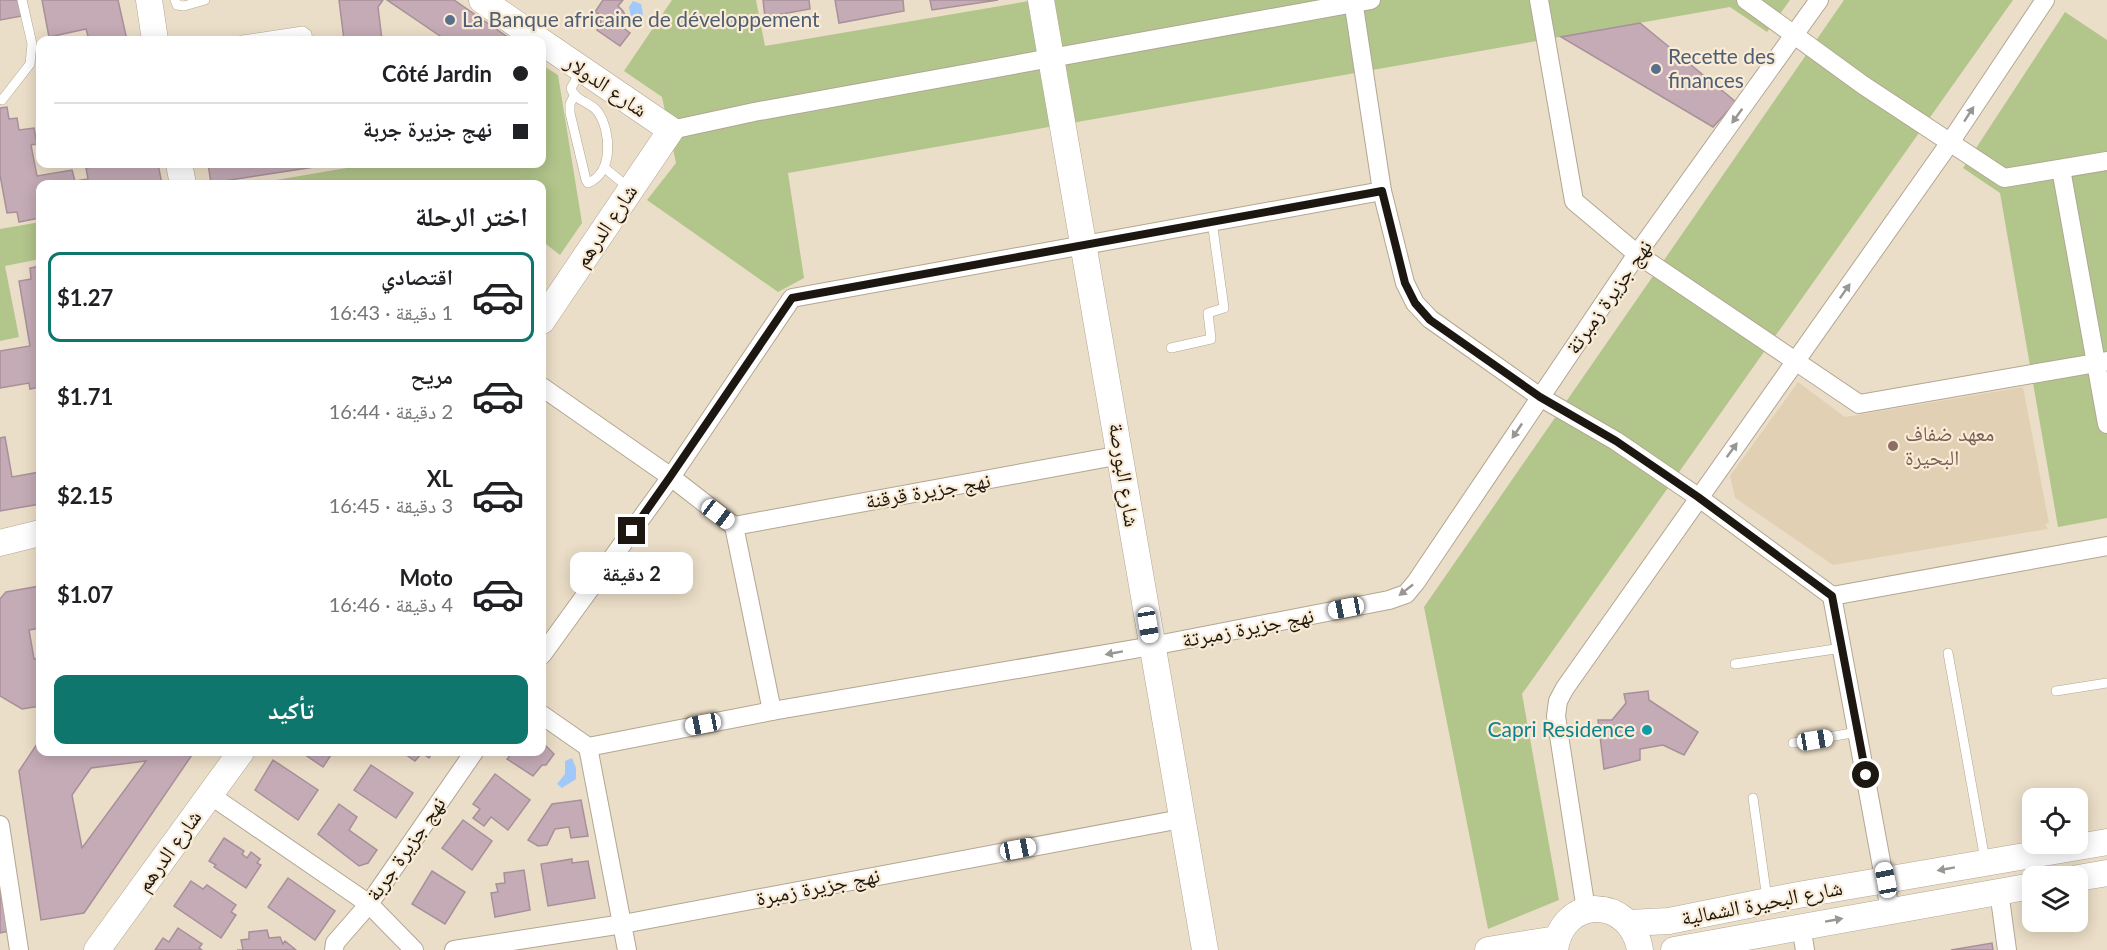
<!DOCTYPE html>
<html lang="ar">
<meta charset="utf-8">
<style>
:root{--surface:#fff;--page:#f2f2f2;--text:#202124;--muted:#757577;--line:#e0e0e0;--accent:#0f766e}
body{margin:0;font-family:Lato,"Noto Naskh Arabic",sans-serif;background:var(--page);color:var(--text);direction:rtl;height:100vh;display:flex;flex-direction:column;font-size:22px;white-space:nowrap}
*{box-sizing:border-box;margin:0}
p{font-size:20px;color:var(--muted)}
.icon{flex:none;width:33px;height:33px;fill:none;stroke:currentColor;stroke-width:2;stroke-linecap:round;stroke-linejoin:round}
.map{position:relative;flex:1;overflow:hidden;direction:ltr}
.side{position:absolute;left:36px;top:180px;width:510px;height:576px;display:flex;flex-direction:column;background:var(--surface);border-radius:12px;box-shadow:0 3px 15px #0003;direction:rtl}
.side>*{flex:none}
.hud{position:absolute;left:36px;top:36px;width:510px;height:132px;border-radius:12px;box-shadow:0 3px 15px #0003;direction:rtl;display:grid;align-content:center;height:132px;padding:0 18px;background:var(--surface)}
.buttons{position:absolute;left:2022px;top:788px;display:grid;gap:12px}
.buttons a{display:grid;place-items:center;width:66px;height:66px;border-radius:12px;background:var(--surface);box-shadow:0 3px 15px #0003;font-size:30px}
.end{position:absolute;width:27px;height:27px;margin:-14px;border:8px solid #1c1710;background:#fff;box-shadow:0 0 0 3px #fff}
.from{border-radius:50%}
.bubble{position:absolute;height:42px;border-radius:12px;background:var(--surface);box-shadow:0 3px 15px #0003;font-size:20px;font-weight:700;line-height:42px;text-align:center;direction:rtl}
.car{position:absolute;width:18px;height:36px;margin:-18px -9px;border-radius:8px;box-shadow:0 0 4px 2px #0007;background:linear-gradient(#fff 24%,#345 0 40%,#fff 0 76%,#345 0 86%,#fff 0)}
.hud b{display:flex;align-items:center;gap:21px;height:57px;font-size:22px}
.hud b+b{border-top:2px solid var(--line)}
.hud i{width:15px;height:15px;background:var(--text)}
ul{padding:0;list-style:none}
li{display:flex;align-items:center;gap:18px;height:90px;margin:0 12px 9px;padding:0 6px;border:3px solid transparent;border-radius:12px}
li div{flex:1}
li b{display:block;font-size:22px}
li em{font-style:normal;font-weight:700}
li.current{border-color:var(--accent)}
li>.icon{width:54px;height:54px;stroke-width:1.5}
h2{padding:0 18px;font-size:27px;line-height:72px}
.primary-button{display:flex;gap:12px;margin-top:auto;padding:12px 18px}
.primary-button a{flex:1;height:69px;border-radius:12px;background:var(--accent);color:#fff;font-size:24px;font-weight:700;line-height:69px;text-align:center}
.map>svg:first-child{display:block}
.built{fill:#e2d0b4}
.green{fill:#b2c58b}
.water{fill:#a0c8fa}
.building{fill:#c4abb6;stroke:#a8909b;stroke-width:1.5;fill-rule:evenodd}
.lines{fill:none;stroke-linecap:round;stroke-linejoin:round}
.lane-casing{stroke:#b3a692;stroke-width:10}
.street-casing{stroke:#b3a692;stroke-width:20}
.secondary-casing{stroke:#b3a692;stroke-width:27}
.lane{stroke:#fff;stroke-width:9}
.street{stroke:#fff;stroke-width:18}
.secondary{stroke:#fff;stroke-width:26}
.oneway{fill:#999793}
.route{stroke:#1c1710;stroke-width:8}
.service-dot{fill:#5c6f8a;stroke:#f9ebd5;stroke-width:2}
.education-dot{fill:#8d6e63;stroke:#f9ebd5;stroke-width:2}
.culture-dot{fill:#0f9aa8;stroke:#f9ebd5;stroke-width:2}
.labels{text-anchor:middle;stroke-width:4.5;stroke-linejoin:round;paint-order:stroke}
.service-label{font-size:21px;fill:#4e5e75;stroke:#f9ebd5;text-anchor:start}
.street-label{font-size:21px;fill:#1c1710;stroke:#f9ebd5}
.education-label{font-size:21px;fill:#785e54;stroke:#f9ebd5;text-anchor:start}
.culture-label{font-size:21px;fill:#0d838f;stroke:#f9ebd5;text-anchor:end}
</style>
<div class="map">
<svg width="2107" height="950" viewBox="0 0 2107 950">
<rect width="100%" height="100%" fill="#ebdec8"/>
<!-- built -->
<path class="built" d="M1798 382 1845 417 2023 387 2049 523 2045 524 2048 529 1833 565 1735 498 1730 476Z"/>
<!-- green -->
<g class="green">
<path d="M672 0H756L765 46 1035 0H1790L1767 32 1730 7 788 173 804 278 778 292 647 200 676 163 662 97 624 71Z"/>
<path d="M1844 0H2013L1522 694 1559 900 1488 929 1424 607Z"/>
<path d="M2065 12 2107 40V518L2058 527 2000 193 1963 168Z"/>
<path d="M542 65 558 75 582 223 560 255 542 241V184H252L370 164H542Z"/>
<path d="M40 222V259L5 266 19 337 0 341V229Z"/>
</g>
<!-- water -->
<g class="water">
<path d="M633 1 641 4C643 13 645 19 637 26L632 22 629 7Z"/>
<path d="M572 758 576 768V779L562 788 557 784 565 774V761Z"/>
</g>
<!-- building -->
<g class="building">
<path d="M0 0H18L22 16 0 20Z"/>
<path d="M42 0H118L127 40H89L86 29 49 37Z"/>
<path d="M339 0H383L378 7 382 40H344Z"/>
<path d="M387 0H454L512 40H446Z"/>
<path d="M603 0H623L618 6 623 11 626 17 622 27 630 33 620 46 597 30 601 25 600 15 595 12Z"/>
<path d="M763 0H809L810 9 765 17Z"/>
<path d="M835 0H903L904 11 839 23Z"/>
<path d="M930 0H998L932 10Z"/>
<path d="M1640 23 1736 102 1713 127 1561 37Z"/>
<path d="M7 107 9 119 17 118 19 130 34 128 37 144 31 145 37 176 72 170 75 181 88 179 86 168 107 164H158L162 184H40V218L19 222 17 212 7 213 0 175V108Z"/>
<path d="M208 164H334L211 183Z"/>
<path d="M40 266V387L30 389 29 383 0 388V351L30 346 19 281 31 279 30 268Z"/>
<path d="M5 437 12 477 40 472V504L0 511V438Z"/>
<path d="M40 586V628L29 630 34 659 40 658V706L22 709 0 696V599L6 592Z"/>
<path d="M1648 691 1649 700 1698 732 1684 755 1663 745 1640 749V760L1604 769 1598 720H1612L1626 703 1624 694Z"/>
<path d="M542 735 544 737V744L554 754 546 765H542L533 776 507 759 513 752H542Z"/>
<path d="M39 741H40V752H194L84 913 41 920 19 771ZM146 761 82 848 72 795 91 768Z"/>
<path d="M301 752H333L323 767Z"/>
<path d="M402 752H433L429 758 422 753 415 761Z"/>
<path d="M273 760 318 790 298 820 255 790Z"/>
<path d="M371 765 413 793 396 818 354 790Z"/>
<path d="M495 774 530 800 508 830 491 817 484 826 473 818 480 809 473 804Z"/>
<path d="M581 800 588 836 571 838 569 827 555 829 547 845 538 846 528 840 552 804Z"/>
<path d="M339 804 357 817 349 830 377 850 368 863 359 866 318 834Z"/>
<path d="M463 820 492 841 472 870 442 848Z"/>
<path d="M224 838 244 851 242 854 247 858 251 852 260 859 257 863 261 865 246 888 214 867 216 865 209 861Z"/>
<path d="M572 859V863L588 861 595 898 548 906 541 864Z"/>
<path d="M524 870 530 910 495 917 491 893 498 892 496 884 505 883 504 873Z"/>
<path d="M0 871 13 930 0 933Z"/>
<path d="M432 871 465 892 445 924 412 904Z"/>
<path d="M288 878 335 911 315 940 268 907Z"/>
<path d="M191 881 203 889 207 885 236 905 231 912 236 915 221 938 174 906Z"/>
<path d="M178 928 202 944 199 948 202 950H155L163 938 169 942Z"/>
<path d="M267 930 269 938 280 937 283 944 285 941 296 950H237H243L241 940 249 939V932Z"/>
<path d="M1992 943 1993 950H1951Z"/>
</g>
<g class="lines">
<!-- lane casing -->
<g class="lane-casing">
<g id="lane">
<path d="M175 0 177 5 184 6 205 0"/>
<path d="M242 40 303 31 307 34 308 40"/>
<path d="M574 96 570 104V113L586 180 588 183C614 173 611 131 598 112 590 101 575 102 571 88L581 71"/>
<path d="M2 100 30 64 32 44 22 0"/>
<path d="M606 169 629 188"/>
<path d="M1171 348 1211 339 1208 313 1224 308 1212 221"/>
<path d="M1948 653 1985 860"/>
<path d="M1735 664 1842 648"/>
<path d="M2056 691 2107 683"/>
<path d="M1793 743 1858 732"/>
<path d="M1753 798 1767 899"/>
</g>
</g>
<!-- street casing -->
<g class="street-casing">
<g id="street">
<path d="M1353 0 1382 191 1405 283 1415 303 1430 319 1540 397 1616 441 1698 497 1832 596 2107 546"/>
<path d="M1539 0 1574 201 1637 254 1859 404 2107 361"/>
<path d="M1746 0 1863 85 2004 178 2107 161"/>
<path d="M671 130 754 112 1371 0"/>
<path d="M2061 169 2107 424"/>
<path d="M542 387 671 477 734 526 772 711"/>
<path d="M734 526 1121 455"/>
<path d="M1832 596 1890 910"/>
<path d="M542 655 671 477 792 298 1382 191"/>
<path d="M542 715 588 747"/>
<path d="M588 747 772 711 1152 646 1389 600 1406 594 1416 582 1637 254 1819 0"/>
<path d="M588 747 627 950"/>
<path d="M210 795 369 904 414 950"/>
<path d="M0 825 19 950"/>
<path d="M1999 891 2007 950"/>
<path d="M1586 910 1556 716 1558 701 1565 688 1951 141 2045 0"/>
<path d="M1801 926 1805 950"/>
<path d="M334 950 335 943 369 904 474 752"/>
<path d="M454 950 623 924 1181 819"/>
</g>
</g>
<!-- secondary casing -->
<g class="secondary-casing">
<g id="secondary">
<path d="M149 0 155 40"/>
<path d="M482 0 539 40"/>
<path d="M1041 0 1205 950"/>
<path d="M542 42 671 130 542 321"/>
<path d="M179 164 183 184"/>
<path d="M0 543 40 533"/>
<path d="M2078 878 2107 873"/>
<path d="M1629 923 1669 921 1798 895 2107 842"/>
<path d="M97 950 241 752"/>
<path d="M1488 950 1557 939"/>
<path d="M1555 950C1562 895 1631 896 1640 950"/>
<path d="M1674 950 2032 886"/>
</g>
</g>
<!-- lane -->
<use href="#lane" class="lane"/>
<!-- street -->
<use href="#street" class="street"/>
<!-- secondary -->
<use href="#secondary" class="secondary"/>
</g>
<!-- one-way arrows -->
<defs><path id="oneway-solid" d="M-6-.8H1V-3.2L6.5 0L1 3.2V.8H-6Z" transform="scale(1.5)"/></defs>
<g class="oneway">
<use href="#oneway-solid" transform="translate(1969 114) rotate(-57)"/>
<use href="#oneway-solid" transform="translate(1737 116) rotate(126)"/>
<use href="#oneway-solid" transform="translate(1845 291) rotate(-55)"/>
<use href="#oneway-solid" transform="translate(1517 431) rotate(124)"/>
<use href="#oneway-solid" transform="translate(1732 450) rotate(-54)"/>
<use href="#oneway-solid" transform="translate(1406 590) rotate(142)"/>
<use href="#oneway-solid" transform="translate(1114 653) rotate(170)"/>
<use href="#oneway-solid" transform="translate(1946 869) rotate(170)"/>
<use href="#oneway-solid" transform="translate(1834 920) rotate(-10)"/>
</g>
<g class="lines">
<!-- route -->
<path class="route" d="M632 531 670 477 792 298 1382 191 1405 283 1415 303 1430 320 1540 397 1616 441 1698 497 1832 596 1866 775"/>
</g>
<!-- markers -->
<g class="service-dot">
<circle cx="450" cy="20" r="6"/>
<circle cx="1656" cy="69" r="6"/>
</g>
<circle class="education-dot" cx="1893" cy="446" r="6"/>
<circle class="culture-dot" cx="1647" cy="730" r="6"/>
<g class="labels">
<!-- service labels -->
<g class="service-label">
<text x="462" y="27">La Banque africaine de développement</text>
<text x="1668" y="64">Recette des<tspan x="1668" dy="24">finances</tspan></text>
</g>
<!-- street labels -->
<g class="street-label">
<text transform="translate(606 86) rotate(34)" y="7">شارع الدولار</text>
<text transform="translate(606 226) rotate(-56)" y="7">شارع الدرهم</text>
<text transform="translate(1609 297) rotate(-55)" y="7">نهج جزيرة زمبرتة</text>
<text transform="translate(1124 475) rotate(81)" y="7">شارع البورصة</text>
<text transform="translate(928 491) rotate(-10)" y="7">نهج جزيرة قرقنة</text>
<text transform="translate(1248 628) rotate(-11)" y="7">نهج جزيرة زمبرتة</text>
<text transform="translate(406 849) rotate(-55)" y="7">نهج جزيرة جربة</text>
<text transform="translate(169 851) rotate(-54)" y="7">شارع الدرهم</text>
<text transform="translate(818 887) rotate(-11)" y="7">نهج جزيرة زمبرة</text>
<text transform="translate(1762 903) rotate(-11)" y="7">شارع البحيرة الشمالية</text>
</g>
<!-- education labels -->
<g class="education-label">
<text x="1905" y="441">معهد ضفاف<tspan x="1905" dy="24">البحيرة</tspan></text>
</g>
<!-- culture labels -->
<g class="culture-label">
<text x="1635" y="737">Capri Residence</text>
</g>
</g>
</svg>
<div class="buttons">
<a><svg class="icon" aria-label="locate" viewBox="0 0 24 24"><circle cx="12" cy="12" r="6"/><path d="M12 2v4M12 18v4M2 12h4M18 12h4"/></svg></a>
<a><svg class="icon" aria-label="layers" viewBox="0 0 24 24"><path d="M12 4l9 5-9 5-9-5zM3 14l9 5 9-5"/></svg></a>
</div>
<i class="end from" style="left:1866px;top:775px"></i>
<i class="end" style="left:632px;top:531px"></i>
<div class="bubble" style="left:570px;top:552px;width:123px">2 دقيقة</div>
<i class="car" style="left:718px;top:514px;rotate:127deg"></i>
<i class="car" style="left:1346px;top:608px;rotate:259deg"></i>
<i class="car" style="left:1148px;top:625px;rotate:171deg"></i>
<i class="car" style="left:703px;top:724px;rotate:259deg"></i>
<i class="car" style="left:1815px;top:740px;rotate:81deg"></i>
<i class="car" style="left:1018px;top:849px;rotate:79deg"></i>
<i class="car" style="left:1886px;top:880px;rotate:349deg"></i>
<div class="hud">
<b><i class="from"></i>Côté Jardin</b>
<b><i></i>نهج جزيرة جربة</b>
</div>
<section class="side">
<h2>اختر الرحلة</h2>
<ul>
<li class="current"><svg class="icon" aria-label="car" viewBox="0 0 24 24"><path d="M5 17H2v-5l4-1 3-4h7l3 4 3 1v5h-3M9 17h6M6 11h13"/><circle cx="7" cy="17" r="2"/><circle cx="17" cy="17" r="2"/></svg><div><b>اقتصادي</b><p>1 دقيقة · 16:43</p></div><em>$1.27</em></li>
<li><svg class="icon" aria-label="car" viewBox="0 0 24 24"><path d="M5 17H2v-5l4-1 3-4h7l3 4 3 1v5h-3M9 17h6M6 11h13"/><circle cx="7" cy="17" r="2"/><circle cx="17" cy="17" r="2"/></svg><div><b>مريح</b><p>2 دقيقة · 16:44</p></div><em>$1.71</em></li>
<li><svg class="icon" aria-label="car" viewBox="0 0 24 24"><path d="M5 17H2v-5l4-1 3-4h7l3 4 3 1v5h-3M9 17h6M6 11h13"/><circle cx="7" cy="17" r="2"/><circle cx="17" cy="17" r="2"/></svg><div><b>XL</b><p>3 دقيقة · 16:45</p></div><em>$2.15</em></li>
<li><svg class="icon" aria-label="car" viewBox="0 0 24 24"><path d="M5 17H2v-5l4-1 3-4h7l3 4 3 1v5h-3M9 17h6M6 11h13"/><circle cx="7" cy="17" r="2"/><circle cx="17" cy="17" r="2"/></svg><div><b>Moto</b><p>4 دقيقة · 16:46</p></div><em>$1.07</em></li>
</ul>
<div class="primary-button"><a>تأكيد</a></div>
</section>
</div>
